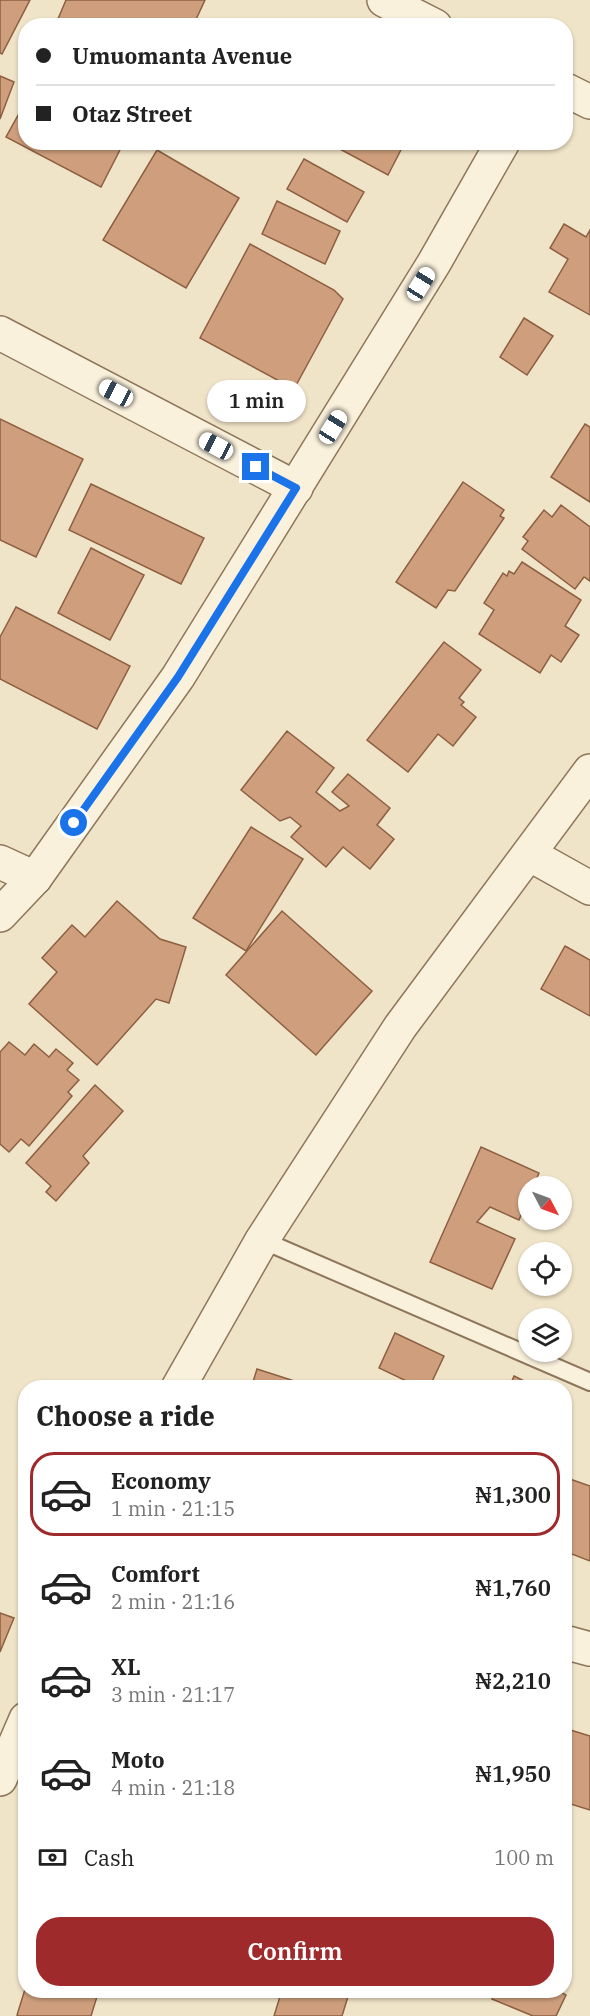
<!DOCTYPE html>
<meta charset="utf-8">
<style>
:root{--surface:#fff;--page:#f6f6f6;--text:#222;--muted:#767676;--line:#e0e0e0;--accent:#9e2a2b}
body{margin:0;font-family:"IBM Plex Serif",serif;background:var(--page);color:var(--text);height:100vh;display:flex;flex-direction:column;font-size:22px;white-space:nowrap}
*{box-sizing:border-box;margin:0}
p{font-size:20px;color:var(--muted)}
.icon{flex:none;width:33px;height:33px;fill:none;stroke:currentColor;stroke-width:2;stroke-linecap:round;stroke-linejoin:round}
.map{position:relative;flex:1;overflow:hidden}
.side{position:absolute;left:18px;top:1380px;width:554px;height:618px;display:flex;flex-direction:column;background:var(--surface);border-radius:24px;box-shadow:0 2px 4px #0004}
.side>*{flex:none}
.top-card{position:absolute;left:18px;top:18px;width:555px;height:132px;border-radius:24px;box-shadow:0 2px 4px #0004;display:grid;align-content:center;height:132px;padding:0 18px;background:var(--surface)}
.needle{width:39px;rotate:131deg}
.fabs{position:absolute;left:518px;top:1176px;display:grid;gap:12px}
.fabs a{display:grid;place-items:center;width:54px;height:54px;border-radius:50%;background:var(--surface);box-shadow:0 2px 4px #0004;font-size:30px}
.end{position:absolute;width:27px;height:27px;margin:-14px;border:8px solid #1a73e8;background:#fff;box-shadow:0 0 0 3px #fff}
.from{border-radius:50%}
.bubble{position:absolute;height:42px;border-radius:21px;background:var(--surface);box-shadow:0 2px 4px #0004;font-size:20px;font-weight:600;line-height:42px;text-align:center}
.car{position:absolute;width:18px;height:36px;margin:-18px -9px;border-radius:8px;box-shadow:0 0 4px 2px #0007;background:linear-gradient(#fff 24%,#345 0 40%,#fff 0 76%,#345 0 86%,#fff 0)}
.top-card b{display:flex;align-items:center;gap:21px;height:57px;font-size:22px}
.top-card b+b{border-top:2px solid var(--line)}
.top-card i{width:15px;height:15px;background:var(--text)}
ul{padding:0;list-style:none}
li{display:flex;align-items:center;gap:18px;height:84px;margin:0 12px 9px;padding:0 6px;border:3px solid transparent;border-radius:24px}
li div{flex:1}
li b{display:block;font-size:22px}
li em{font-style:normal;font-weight:600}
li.current{border-color:var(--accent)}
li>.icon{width:54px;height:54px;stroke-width:1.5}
h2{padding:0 18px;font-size:27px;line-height:72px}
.pay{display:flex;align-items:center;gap:15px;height:66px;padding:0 18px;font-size:22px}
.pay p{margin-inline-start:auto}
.primary-button{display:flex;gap:12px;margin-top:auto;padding:12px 18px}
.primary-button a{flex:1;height:69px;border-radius:24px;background:var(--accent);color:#fff;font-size:24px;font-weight:600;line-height:69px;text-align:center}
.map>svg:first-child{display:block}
.building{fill:#cf9f7d;stroke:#8d5f41;stroke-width:1.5}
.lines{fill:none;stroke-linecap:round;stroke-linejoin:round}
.lane-casing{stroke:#8d765c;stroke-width:20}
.street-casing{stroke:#8d765c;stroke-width:36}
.lane{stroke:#faf1dc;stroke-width:16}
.street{stroke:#faf1dc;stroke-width:33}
.route{stroke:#1a73e8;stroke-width:8}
</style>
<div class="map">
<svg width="590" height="2016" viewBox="0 0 590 2016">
<rect width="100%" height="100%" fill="#f0e4c8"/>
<!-- building -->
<g class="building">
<path d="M0 0H30L2 54 0 53Z"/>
<path d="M66 0H205L193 26H55Z"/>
<path d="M0 76 14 82 0 119Z"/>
<path d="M26 101V142H124L101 187 6 137Z"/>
<path d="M327 142H405L388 175Z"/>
<path d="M157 150 239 198 186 288 103 240Z"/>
<path d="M304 159 364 192 347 222 287 189Z"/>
<path d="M277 201 340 231 325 264 262 234Z"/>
<path d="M564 224 586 237 590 230V315L549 292 568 259 550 248Z"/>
<path d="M250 244 334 290 343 299 294 389 200 338Z"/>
<path d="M524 318 553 336 527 375 500 357Z"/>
<path d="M0 419 83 459 36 557 0 540Z"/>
<path d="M585 424 590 427V502L551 477Z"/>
<path d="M463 482 504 510 500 516 504 518 455 591 448 590 436 608 396 582Z"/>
<path d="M91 484 204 538 181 584 69 530Z"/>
<path d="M561 505 590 527V581L584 577 575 589 522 549 528 541 523 537 544 510 552 517Z"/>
<path d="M91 548 144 575 110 640 58 613Z"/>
<path d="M522 562 581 600 565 626 579 635 561 662 551 655 540 673 479 634 494 610 484 603 503 573 507 576 509 571 514 574Z"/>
<path d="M16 607 130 666 97 729 0 679V637Z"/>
<path d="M444 642 481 670 459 698 464 702 461 705 476 717 453 746 438 734 408 772 367 740Z"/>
<path d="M287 731 334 768 316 792 340 811 349 806 332 792 348 774 390 808 377 825 394 839 370 869 343 847 326 867 291 837 301 826 290 817 280 821 241 790Z"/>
<path d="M251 827 303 859 246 951 193 918Z"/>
<path d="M117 901 160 939 186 947 169 1003 156 999 97 1065 29 1004 57 972 42 958 72 925 85 937Z"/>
<path d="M282 911 372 991 316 1055 226 975Z"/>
<path d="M565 946 590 960V1016L541 989Z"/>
<path d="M9 1042 25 1055 34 1044 49 1057 56 1049 73 1063 67 1070 79 1080 68 1092 72 1096 29 1146 21 1139 9 1152 0 1144V1052Z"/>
<path d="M95 1085 123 1111 83 1156 89 1163 56 1201 46 1192 51 1186 26 1163Z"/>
<path d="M481 1147 539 1173 533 1186H528V1199L519 1220 490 1207 477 1222 515 1239 492 1289 430 1262Z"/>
<path d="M395 1333 444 1356 429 1388H421L379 1368Z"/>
<path d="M257 1369 310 1386V1388H251Z"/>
<path d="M514 1376 538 1388H509Z"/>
<path d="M567 1478 590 1486V1561L564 1551V1487Z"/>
<path d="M0 1613 14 1618 0 1652Z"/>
<path d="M564 1728 590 1736V1810L564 1802Z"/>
<path d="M26 1986V1990H99L91 2016H19L17 2015Z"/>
<path d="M282 1990H350L342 2016H274Z"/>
<path d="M496 1990H557L566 1995 556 2016H533L492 1999Z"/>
</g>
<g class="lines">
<!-- lane casing -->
<g class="lane-casing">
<path id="lane" d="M262 1240 590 1382"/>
</g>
<!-- street casing -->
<g class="street-casing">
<g id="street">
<path d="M384 0 435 26"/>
<path d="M566 90 590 102"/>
<path d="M0 333 296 488"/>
<path d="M529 854 590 888"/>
<path d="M0 862 35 878"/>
<path d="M0 915 35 878 178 677 434 263 503 142"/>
<path d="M178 1388 262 1240 400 1027 590 771"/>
<path d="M564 1642 590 1649"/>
<path d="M0 1779 26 1719"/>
</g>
</g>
<!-- lane -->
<use href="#lane" class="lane"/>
<!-- street -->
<use href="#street" class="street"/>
</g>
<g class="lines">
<!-- route -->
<path class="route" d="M74 823 178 677 296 488 256 467"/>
</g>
</svg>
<div class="fabs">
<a><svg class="needle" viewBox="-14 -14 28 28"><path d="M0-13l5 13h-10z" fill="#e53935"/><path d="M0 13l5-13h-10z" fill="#767676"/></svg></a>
<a><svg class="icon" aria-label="locate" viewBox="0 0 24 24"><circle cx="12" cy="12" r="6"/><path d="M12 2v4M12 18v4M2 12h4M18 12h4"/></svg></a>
<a><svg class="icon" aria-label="layers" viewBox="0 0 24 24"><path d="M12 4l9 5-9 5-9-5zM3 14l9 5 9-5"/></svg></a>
</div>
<i class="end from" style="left:74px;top:823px"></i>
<i class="end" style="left:256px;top:467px"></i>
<div class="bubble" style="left:207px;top:380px;width:99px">1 min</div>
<i class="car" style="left:421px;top:284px;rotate:32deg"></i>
<i class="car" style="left:116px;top:393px;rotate:298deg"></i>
<i class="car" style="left:333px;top:427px;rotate:32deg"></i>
<i class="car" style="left:216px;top:446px;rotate:298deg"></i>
<div class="top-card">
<b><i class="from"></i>Umuomanta Avenue</b>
<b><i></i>Otaz Street</b>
</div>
<section class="side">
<h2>Choose a ride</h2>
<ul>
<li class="current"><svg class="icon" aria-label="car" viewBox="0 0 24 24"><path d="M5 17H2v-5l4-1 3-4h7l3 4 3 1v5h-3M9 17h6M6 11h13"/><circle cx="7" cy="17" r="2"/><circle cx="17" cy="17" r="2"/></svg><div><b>Economy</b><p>1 min · 21:15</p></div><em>₦1,300</em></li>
<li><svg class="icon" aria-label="car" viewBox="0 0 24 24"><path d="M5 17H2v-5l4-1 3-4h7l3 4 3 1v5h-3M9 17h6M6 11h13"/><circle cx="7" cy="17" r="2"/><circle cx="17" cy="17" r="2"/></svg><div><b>Comfort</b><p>2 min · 21:16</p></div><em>₦1,760</em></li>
<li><svg class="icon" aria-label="car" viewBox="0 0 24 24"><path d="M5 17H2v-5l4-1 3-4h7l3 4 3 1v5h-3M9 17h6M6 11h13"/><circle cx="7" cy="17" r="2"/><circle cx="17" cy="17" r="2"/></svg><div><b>XL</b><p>3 min · 21:17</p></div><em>₦2,210</em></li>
<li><svg class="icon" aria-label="car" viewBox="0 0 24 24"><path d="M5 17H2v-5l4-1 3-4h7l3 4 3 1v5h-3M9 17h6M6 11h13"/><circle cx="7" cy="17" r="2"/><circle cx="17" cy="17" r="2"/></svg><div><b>Moto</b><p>4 min · 21:18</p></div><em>₦1,950</em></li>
</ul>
<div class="pay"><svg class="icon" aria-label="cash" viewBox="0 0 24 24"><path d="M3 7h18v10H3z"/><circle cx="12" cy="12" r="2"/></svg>Cash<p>100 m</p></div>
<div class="primary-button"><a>Confirm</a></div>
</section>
</div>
